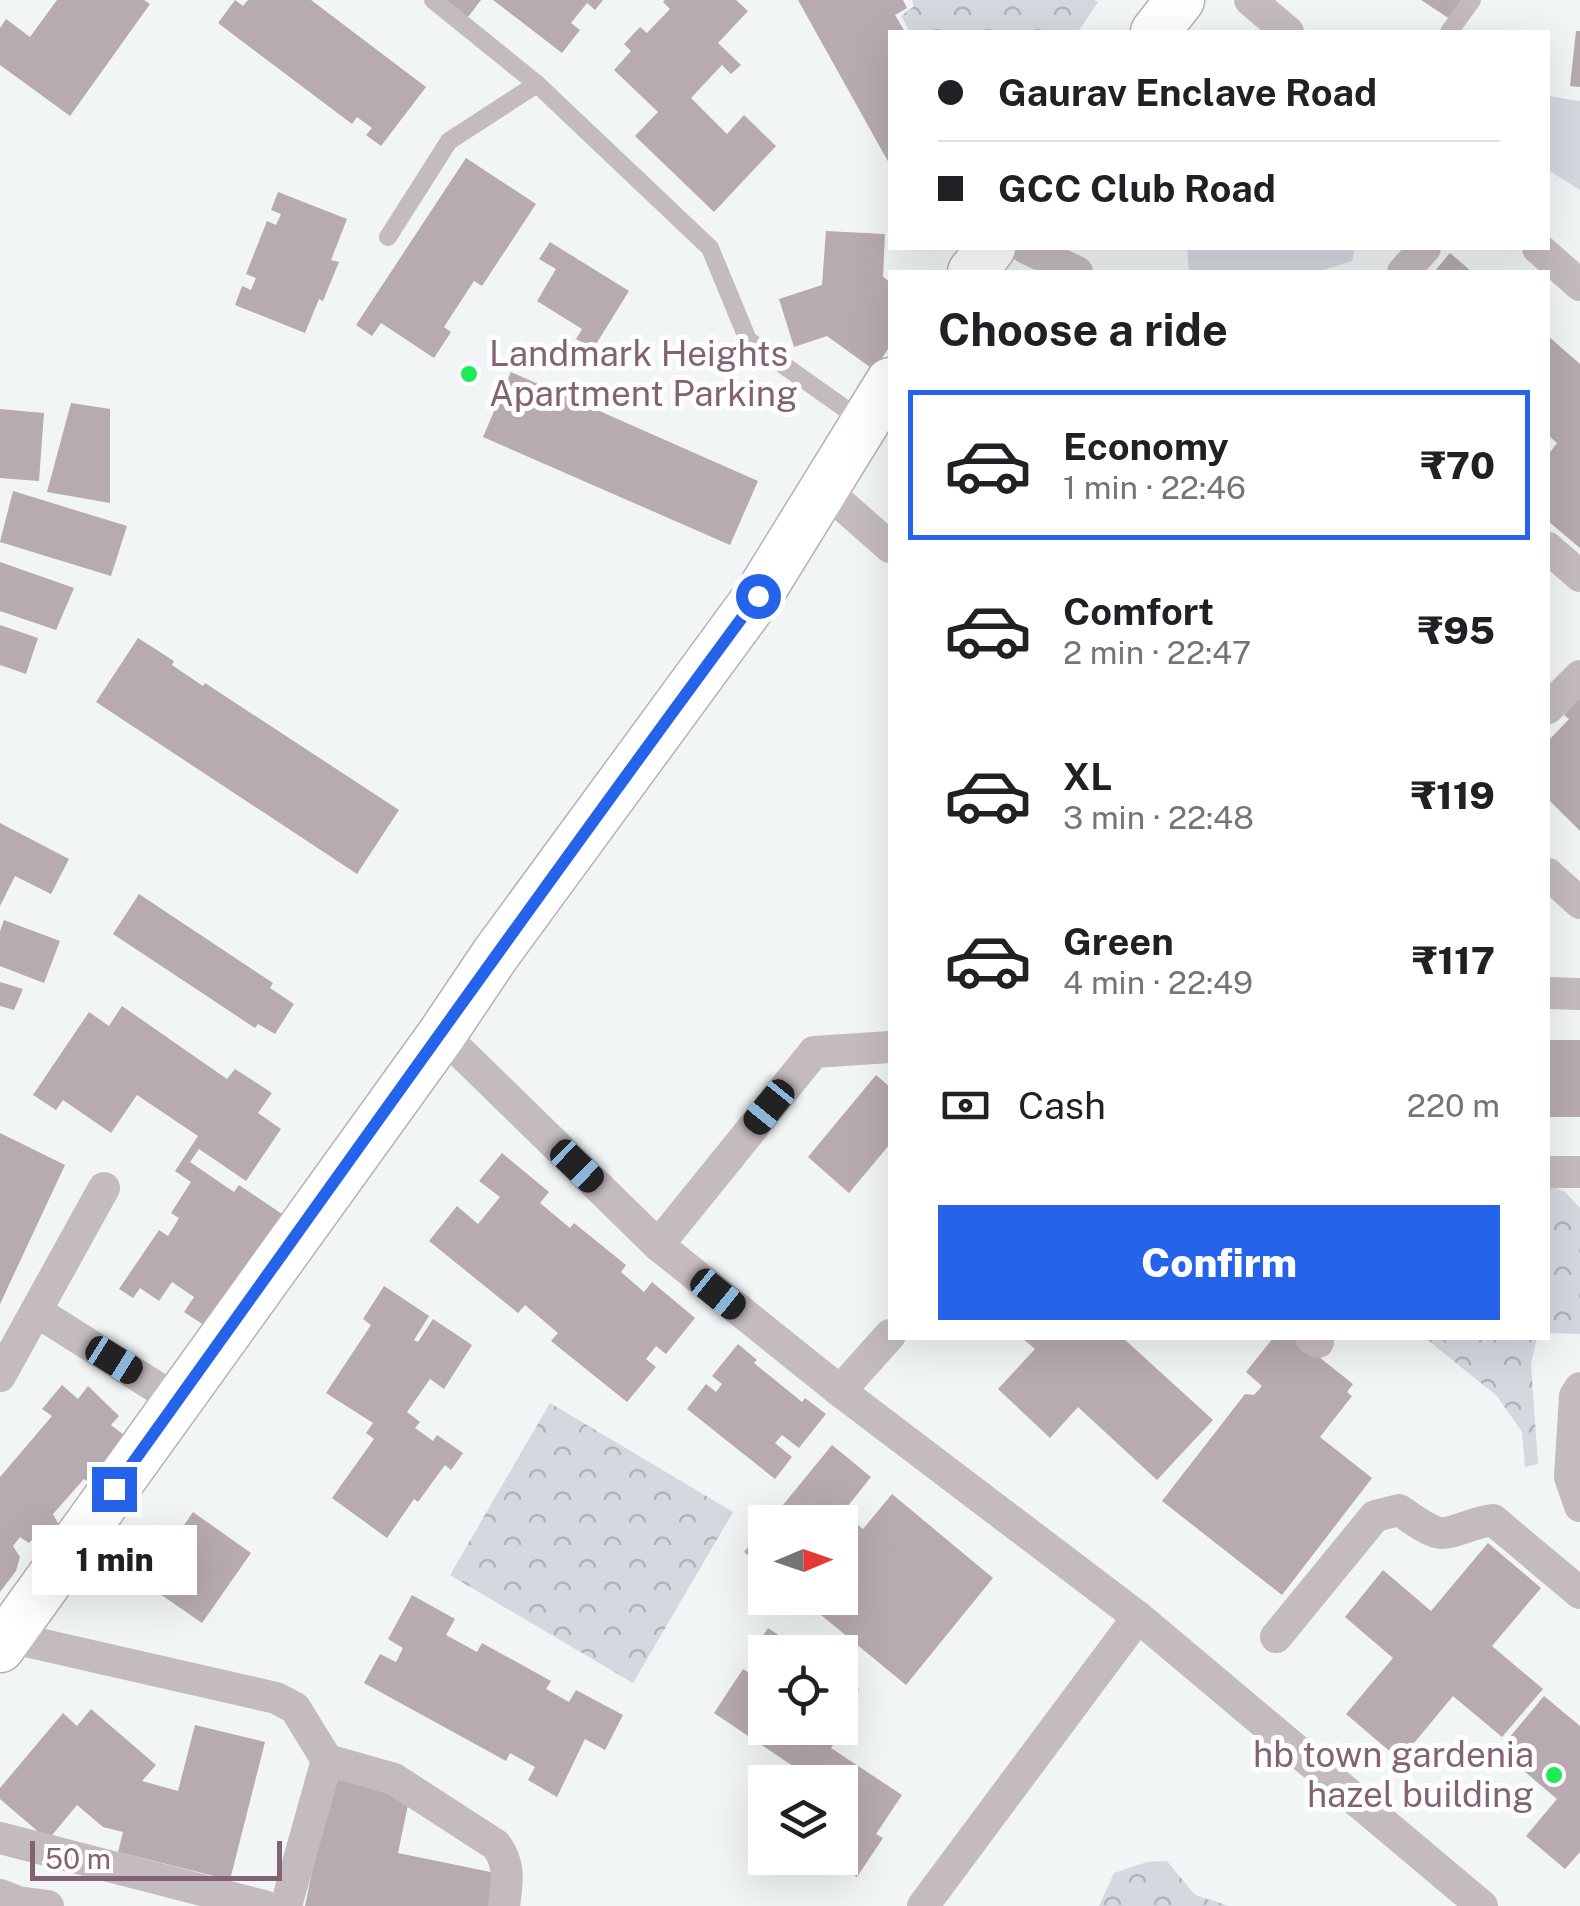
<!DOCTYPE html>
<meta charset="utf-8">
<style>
:root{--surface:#fff;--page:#f6f6f6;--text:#202124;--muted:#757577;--line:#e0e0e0;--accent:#2563eb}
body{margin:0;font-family:"Public Sans",sans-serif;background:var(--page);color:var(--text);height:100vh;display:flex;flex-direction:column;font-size:38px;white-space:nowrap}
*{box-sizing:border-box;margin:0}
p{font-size:32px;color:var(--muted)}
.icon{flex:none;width:55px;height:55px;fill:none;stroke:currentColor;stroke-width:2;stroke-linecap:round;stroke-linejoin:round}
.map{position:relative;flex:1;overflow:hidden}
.panel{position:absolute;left:888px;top:270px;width:662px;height:1070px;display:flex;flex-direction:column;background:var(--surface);border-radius:0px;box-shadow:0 10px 40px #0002}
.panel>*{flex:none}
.guide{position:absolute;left:888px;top:30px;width:662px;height:220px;border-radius:0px;box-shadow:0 10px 40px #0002;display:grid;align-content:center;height:220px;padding:0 50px;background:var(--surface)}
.needle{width:65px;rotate:88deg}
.fabs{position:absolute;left:748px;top:1505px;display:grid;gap:20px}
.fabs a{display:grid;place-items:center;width:110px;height:110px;border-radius:0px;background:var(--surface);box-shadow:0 10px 40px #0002;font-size:50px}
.scale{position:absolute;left:30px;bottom:25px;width:252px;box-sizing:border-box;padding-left:10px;border:5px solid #836273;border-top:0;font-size:28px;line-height:35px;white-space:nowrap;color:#836273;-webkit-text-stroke:8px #fff;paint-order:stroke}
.end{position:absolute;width:45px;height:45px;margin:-22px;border:12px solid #2563eb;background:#fff;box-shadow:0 0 0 5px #fff}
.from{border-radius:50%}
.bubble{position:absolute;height:70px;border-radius:0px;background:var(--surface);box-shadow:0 10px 40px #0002;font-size:32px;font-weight:800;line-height:70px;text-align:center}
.car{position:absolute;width:30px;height:60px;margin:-30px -15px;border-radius:12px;box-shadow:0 0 8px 2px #0007;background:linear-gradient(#222 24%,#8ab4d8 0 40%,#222 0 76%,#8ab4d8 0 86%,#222 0)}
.guide b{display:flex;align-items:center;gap:35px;height:95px;font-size:38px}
.guide b+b{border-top:2px solid var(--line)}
.guide i{width:25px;height:25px;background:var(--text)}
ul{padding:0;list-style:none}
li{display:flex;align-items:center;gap:30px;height:150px;margin:0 20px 15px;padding:0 30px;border:5px solid transparent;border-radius:0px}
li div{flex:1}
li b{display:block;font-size:38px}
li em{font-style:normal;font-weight:800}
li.on{border-color:var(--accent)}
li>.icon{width:90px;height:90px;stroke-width:1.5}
h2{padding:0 50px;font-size:45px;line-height:120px}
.pay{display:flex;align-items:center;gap:25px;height:110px;padding:0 50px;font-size:38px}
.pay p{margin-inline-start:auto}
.button{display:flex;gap:20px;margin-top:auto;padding:20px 50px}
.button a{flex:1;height:115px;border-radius:0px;background:var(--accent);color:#fff;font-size:40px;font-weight:800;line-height:115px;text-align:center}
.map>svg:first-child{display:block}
.forest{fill:url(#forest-crowns)}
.garden{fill:#d5d8df}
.building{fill:#b7aab1}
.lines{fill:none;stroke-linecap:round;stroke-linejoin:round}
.secondary-casing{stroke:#baafb5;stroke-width:51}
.lane{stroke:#c4bbbf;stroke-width:18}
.street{stroke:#c4bbbf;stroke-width:32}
.secondary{stroke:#fff;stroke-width:48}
.route{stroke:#2563eb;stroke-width:12}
.poi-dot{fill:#1aeb57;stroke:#fff;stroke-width:4}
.labels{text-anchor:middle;stroke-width:10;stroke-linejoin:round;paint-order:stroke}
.poi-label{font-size:35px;fill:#836273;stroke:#fff;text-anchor:start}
</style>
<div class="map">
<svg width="1580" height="1906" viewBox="0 0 1580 1906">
<defs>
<pattern id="forest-crowns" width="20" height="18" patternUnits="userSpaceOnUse" patternTransform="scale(2.5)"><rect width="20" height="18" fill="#d5d8df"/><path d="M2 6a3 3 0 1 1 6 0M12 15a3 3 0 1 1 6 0" fill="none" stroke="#b2b3b9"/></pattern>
</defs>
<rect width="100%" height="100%" fill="#f1f5f5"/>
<!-- forest -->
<g class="forest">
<path d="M912 0H1094L1098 2 1078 32H910L901 16 914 6Z"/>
<path d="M1548 1184 1565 1192 1580 1208V1334L1548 1333Z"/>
<path d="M1425 1338H1537L1531 1364 1538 1464 1525 1467 1522 1432 1497 1396Z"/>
<path d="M550 1403 733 1512 633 1683 450 1575Z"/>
<path d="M1167 1861 1195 1895 1229 1906H1099L1114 1873 1147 1862Z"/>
</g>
<!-- garden -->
<g class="garden">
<path d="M1548 96 1580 101V190L1548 170Z"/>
<path d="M1187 248H1355L1352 261 1318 272H1189Z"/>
</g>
<!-- building -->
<g class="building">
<path d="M57 0H144L150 4 70 116 0 65V28L6 19 30 37Z"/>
<path d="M235 0 243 6 248 0H311L426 87 381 146 366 135 372 128 357 117 352 124 218 23Z"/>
<path d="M446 0H481L468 17Z"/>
<path d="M493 0H603L595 10 587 3 571 23 580 30 562 53Z"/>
<path d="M665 0H736L748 11 718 43 741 65 731 74 722 65 691 98 727 134 744 115 776 146 714 212 635 136 658 112 614 70 631 51 624 44 640 27 647 33 670 9 663 2Z"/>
<path d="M798 0H903L907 8 895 15 905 32H890V165Z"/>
<path d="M1421 0H1461L1450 19Z"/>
<path d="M1576 31H1580V87L1570 86Z"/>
<path d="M466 158 536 204 482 286 474 281 444 327 451 332 434 358 381 323 372 336 356 325Z"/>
<path d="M278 192 347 219 331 260 339 262 323 301 319 299 305 333 235 305 242 286 251 290 256 278 246 274 267 221 276 225 281 214 271 210Z"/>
<path d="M826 231 885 234 883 277 890 282V346L874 370 827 336 794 347 779 299 822 285Z"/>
<path d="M550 242 629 291 593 349 576 339 582 329 537 301 556 269 539 259Z"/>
<path d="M1450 253 1472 272H1434Z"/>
<path d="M1548 336 1580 364V548L1548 521V455L1557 443 1548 435Z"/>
<path d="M511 372 758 481 730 545 483 437Z"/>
<path d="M71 403 110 409V503L47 492Z"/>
<path d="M0 409 44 413 39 481 0 478Z"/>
<path d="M13 491 127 526 111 576 0 542Z"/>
<path d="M0 562 74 588 56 630 0 611Z"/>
<path d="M0 625 38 638 26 674 0 665Z"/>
<path d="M138 638 174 661 172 665 203 686 205 683 399 810 357 874 96 702Z"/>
<path d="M1580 698V831L1548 799V741L1569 719 1564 715Z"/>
<path d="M0 823 69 859 51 894 15 876 0 906Z"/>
<path d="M139 894 273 983 270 988 294 1004 275 1034 258 1024 255 1028 113 934Z"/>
<path d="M4 920 60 941 44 983 0 966V931Z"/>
<path d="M0 982 23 989 14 1010 0 1006Z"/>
<path d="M122 1006 227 1079 235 1069 272 1093 258 1113 281 1129 246 1181 199 1149 190 1162 234 1192 239 1185 282 1214 234 1286 210 1329 184 1312 194 1297 172 1282 159 1301 140 1288 133 1298 119 1289 159 1230 168 1236 179 1218 171 1213 191 1182 175 1171 198 1136 137 1095 111 1133 63 1100 56 1110 33 1095 89 1012 109 1026Z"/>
<rect x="1548" y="1040" width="32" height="77"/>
<path d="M876 1075 890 1087V1144L849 1193 808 1157Z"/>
<path d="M0 1133 65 1165 0 1304Z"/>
<path d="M502 1153 549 1192 540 1203 570 1228 574 1223 626 1265 621 1272 644 1292 652 1282 695 1318 666 1354 656 1346 646 1359 656 1367 627 1402 551 1341 558 1333 525 1305 518 1313 429 1241 457 1206 478 1224 500 1197 479 1181Z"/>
<path d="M384 1286 429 1316 414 1340 418 1342 433 1319 472 1345 444 1389 430 1379 407 1412 420 1422 415 1428 433 1441 437 1435 463 1453 451 1470 445 1465 418 1502 414 1499 387 1538 332 1498 374 1439 366 1433 373 1423 326 1393 371 1325 363 1319Z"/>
<path d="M1022 1338H1123L1213 1420 1157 1480 1078 1407 1050 1438 998 1389 1035 1349Z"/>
<path d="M1273 1338H1295L1353 1384 1347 1392 1352 1396 1320 1437 1372 1478 1282 1595 1162 1501 1245 1394 1254 1395 1262 1386 1246 1372Z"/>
<path d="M738 1344 757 1360 754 1363 802 1402 805 1398 826 1414 799 1448 782 1435 775 1443 792 1457 775 1479 687 1409 706 1384 716 1392 722 1384 712 1376Z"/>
<path d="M62 1385 78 1399 88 1386 119 1416 111 1425 129 1439 111 1461 98 1468 90 1483 84 1479 53 1514 59 1525 49 1541 38 1534 29 1543 20 1537 13 1546 20 1557 16 1571 0 1592V1477L52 1416 42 1409Z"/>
<path d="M832 1445 871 1477 843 1512 863 1529 892 1494 993 1578 906 1685 804 1601 807 1598H840V1522H769Z"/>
<path d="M193 1512 251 1553 202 1623 144 1583Z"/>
<path d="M765 1527V1569L744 1552Z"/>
<path d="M1488 1543 1541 1588 1492 1646 1543 1689 1502 1737 1453 1696 1400 1760 1346 1714 1393 1658 1345 1617 1383 1570 1431 1611Z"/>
<path d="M412 1595 455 1619 446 1635 477 1652 482 1643 551 1681 546 1689 569 1702 576 1690 623 1715 605 1750 585 1739 557 1797 528 1780 535 1767 510 1753 506 1761 364 1683 380 1654 396 1662 403 1648 388 1639Z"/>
<path d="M768 1628 804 1652H765V1728H833L841 1733 831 1748 902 1795 876 1834 883 1838 857 1877 828 1858H840V1782H797L803 1773 714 1713 743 1669 751 1674 760 1661 750 1655Z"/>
<path d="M840 1676 859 1689 843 1712 840 1710Z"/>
<path d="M1544 1696 1580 1726V1852L1565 1869 1526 1836 1557 1799 1499 1750Z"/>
<path d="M91 1709 156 1765 142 1781 178 1791 195 1725 265 1742 230 1880 118 1852 123 1832 103 1827 77 1805 48 1840 0 1799V1788L63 1713 77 1726Z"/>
<path d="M332 1774 411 1790 398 1853 500 1874 494 1906H305Z"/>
</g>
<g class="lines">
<!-- secondary casing -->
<g class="secondary-casing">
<g id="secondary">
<path d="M1155 32 1180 0"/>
<path d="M972 272 991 248"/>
<path d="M0 1648 442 1034 495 955 758 596 890 382"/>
</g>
</g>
<!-- lane -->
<g class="lane">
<path d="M433 0 537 84 710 248 748 340 864 422"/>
<path d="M1449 32 1472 0"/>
<path d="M388 237 449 141 537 84"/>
</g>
<!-- street -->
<g class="street">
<path d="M1250 0 1288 32"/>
<path d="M1026 248 1077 272"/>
<path d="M1538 248 1580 285"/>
<path d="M1403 272 1425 248"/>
<path d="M824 489 890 547"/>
<path d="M1548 548 1580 576"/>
<path d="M1548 708 1580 676"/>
<path d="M1548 874 1580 903"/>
<path d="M1548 993 1580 994"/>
<path d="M442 1034 658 1245 840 1391 1138 1617 1482 1906"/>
<path d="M1548 1172H1580"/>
<path d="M658 1245 814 1052 890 1047"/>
<path d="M36 1311 178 1401"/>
<path d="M1311 1338 1318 1342"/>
<path d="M0 1376 104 1188"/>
<path d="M1580 1388 1575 1396 1570 1477 1580 1506"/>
<path d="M840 1391 890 1335"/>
<path d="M0 1635 276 1698 295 1708 327 1760 394 1779 496 1845C511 1865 507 1883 504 1906"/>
<path d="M1276 1637 1375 1516 1399 1510C1410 1517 1423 1528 1436 1532 1449 1537 1476 1521 1493 1520L1580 1593"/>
<path d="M0 1838 264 1906"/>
<path d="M0 1895 18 1902 48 1906"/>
<path d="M286 1906 327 1760"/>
<path d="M923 1906 1138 1617"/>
</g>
<!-- secondary -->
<use href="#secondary" class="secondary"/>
</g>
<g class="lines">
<!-- route -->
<path class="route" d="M114 1489C328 1191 540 891 758 596"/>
</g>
<!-- markers -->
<g class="poi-dot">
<circle cx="469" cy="374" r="10"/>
<circle cx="1554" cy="1775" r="10"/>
</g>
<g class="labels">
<!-- poi labels -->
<g class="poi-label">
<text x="489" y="366">Landmark Heights<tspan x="489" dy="40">Apartment Parking</tspan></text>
<text x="1534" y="1767" text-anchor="end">hb town gardenia<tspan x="1534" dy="40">hazel building</tspan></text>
</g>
</g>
</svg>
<div class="fabs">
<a><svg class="needle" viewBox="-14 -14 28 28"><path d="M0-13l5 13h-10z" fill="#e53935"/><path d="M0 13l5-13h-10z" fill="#757577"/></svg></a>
<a><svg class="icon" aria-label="locate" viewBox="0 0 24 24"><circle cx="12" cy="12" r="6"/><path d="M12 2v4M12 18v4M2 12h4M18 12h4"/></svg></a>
<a><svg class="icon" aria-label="layers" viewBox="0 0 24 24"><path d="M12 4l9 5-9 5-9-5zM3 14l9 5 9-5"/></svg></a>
</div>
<div class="scale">50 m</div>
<i class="end from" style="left:758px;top:596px"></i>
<i class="end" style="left:114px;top:1489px"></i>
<div class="bubble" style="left:32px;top:1525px;width:165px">1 min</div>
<i class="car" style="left:769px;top:1107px;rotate:219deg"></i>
<i class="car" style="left:577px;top:1166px;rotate:134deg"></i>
<i class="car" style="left:718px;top:1294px;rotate:129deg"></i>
<i class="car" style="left:114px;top:1360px;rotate:122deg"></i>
<div class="guide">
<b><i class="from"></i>Gaurav Enclave Road</b>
<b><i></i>GCC Club Road</b>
</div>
<section class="panel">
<h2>Choose a ride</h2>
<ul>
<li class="on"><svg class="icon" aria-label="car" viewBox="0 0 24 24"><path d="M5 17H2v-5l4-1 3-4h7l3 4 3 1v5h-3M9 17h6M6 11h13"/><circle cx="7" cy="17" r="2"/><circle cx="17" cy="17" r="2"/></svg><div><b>Economy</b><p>1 min · 22:46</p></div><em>₹70</em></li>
<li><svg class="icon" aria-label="car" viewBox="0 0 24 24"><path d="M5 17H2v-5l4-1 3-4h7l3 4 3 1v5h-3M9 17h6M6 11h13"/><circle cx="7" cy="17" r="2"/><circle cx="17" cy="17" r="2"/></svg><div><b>Comfort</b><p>2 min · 22:47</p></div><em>₹95</em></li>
<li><svg class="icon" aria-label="car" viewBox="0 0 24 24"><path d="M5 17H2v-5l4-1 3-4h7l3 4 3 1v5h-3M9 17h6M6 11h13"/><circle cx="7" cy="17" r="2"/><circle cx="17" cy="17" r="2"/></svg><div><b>XL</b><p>3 min · 22:48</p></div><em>₹119</em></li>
<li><svg class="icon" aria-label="car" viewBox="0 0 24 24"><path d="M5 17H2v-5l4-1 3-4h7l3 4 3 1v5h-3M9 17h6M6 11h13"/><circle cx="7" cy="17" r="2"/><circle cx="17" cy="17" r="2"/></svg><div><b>Green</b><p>4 min · 22:49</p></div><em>₹117</em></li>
</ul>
<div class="pay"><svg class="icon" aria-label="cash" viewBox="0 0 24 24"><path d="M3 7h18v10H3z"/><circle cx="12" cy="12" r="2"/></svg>Cash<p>220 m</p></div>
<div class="button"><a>Confirm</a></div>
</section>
</div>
